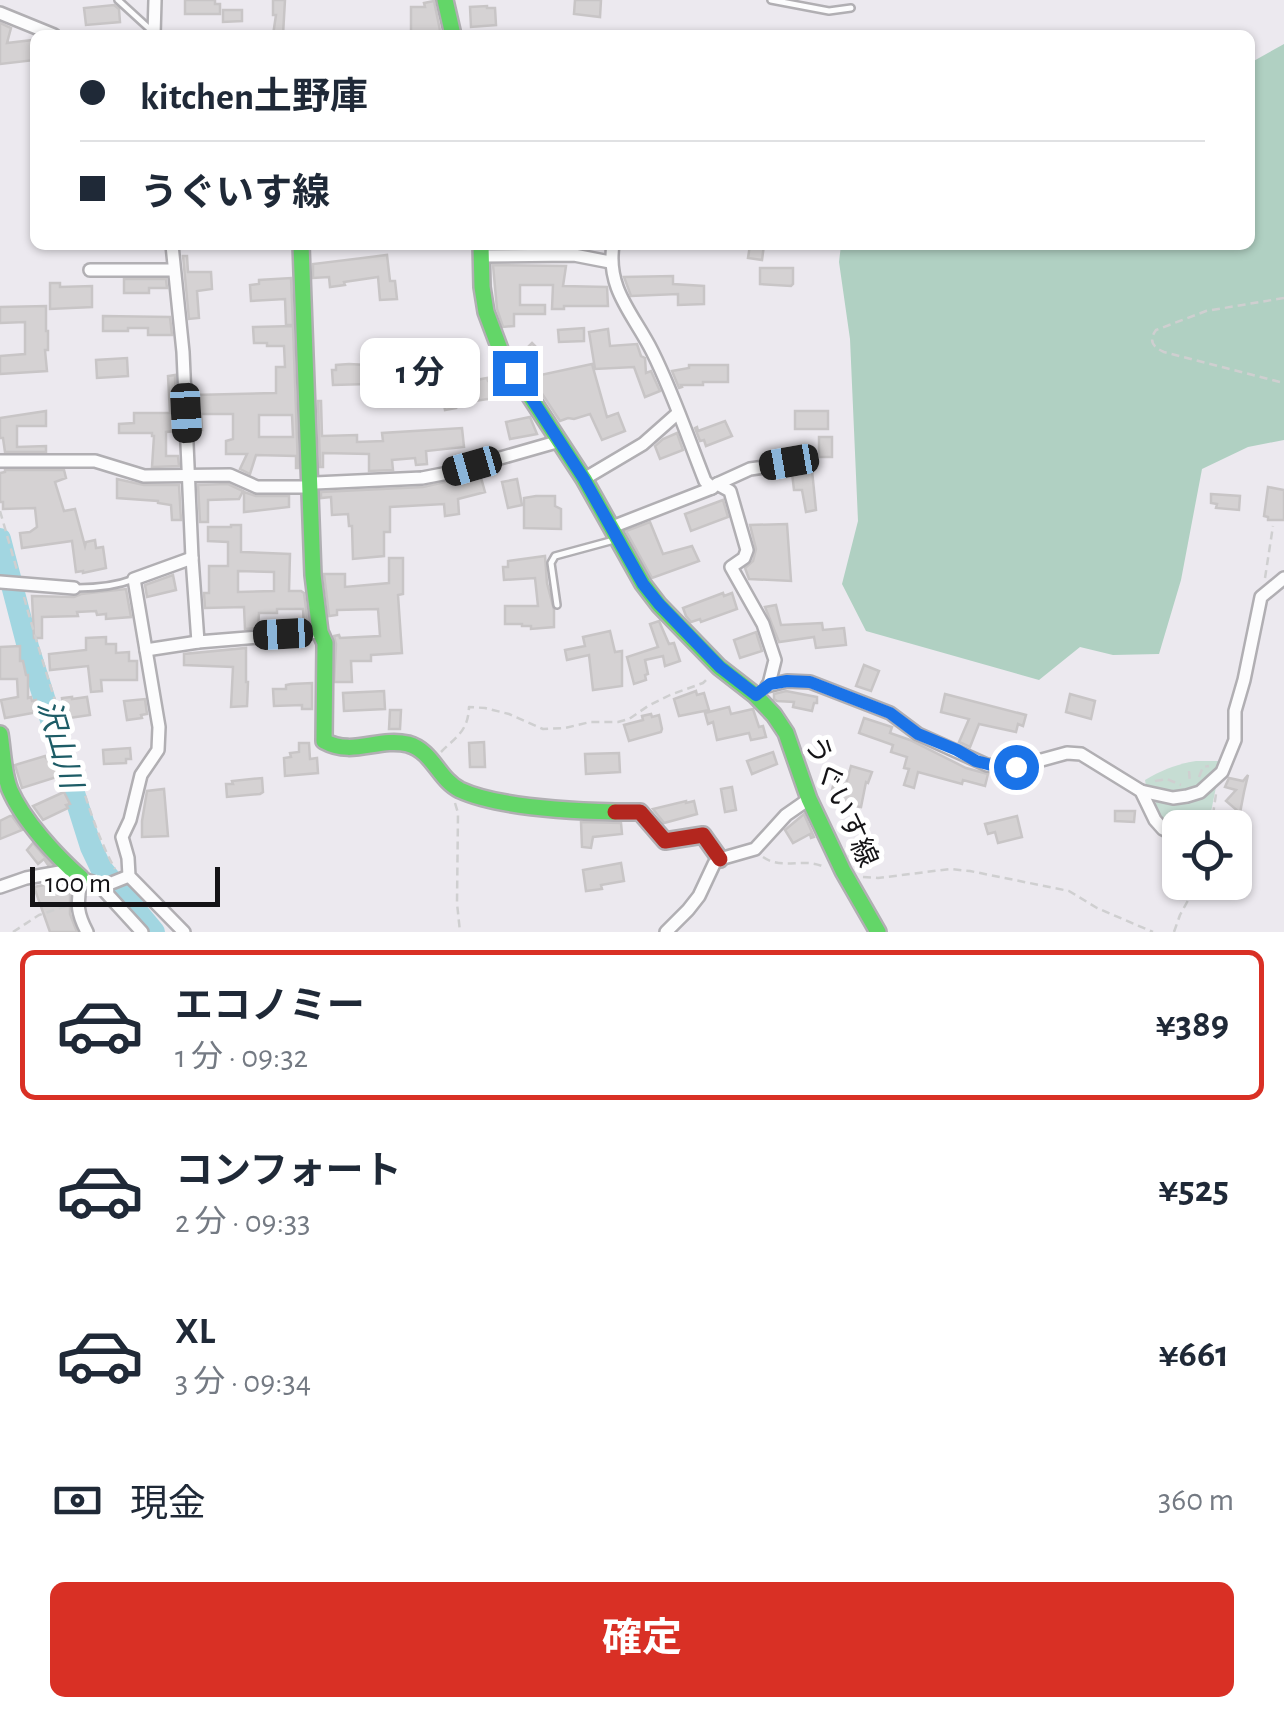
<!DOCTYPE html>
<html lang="ja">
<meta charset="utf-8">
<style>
:root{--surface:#fff;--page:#f6f6f7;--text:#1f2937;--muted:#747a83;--line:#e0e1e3;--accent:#d93025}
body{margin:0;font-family:"Alegreya Sans","Noto Sans JP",sans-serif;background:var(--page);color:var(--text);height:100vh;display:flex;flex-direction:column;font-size:38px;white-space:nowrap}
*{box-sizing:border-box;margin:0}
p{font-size:32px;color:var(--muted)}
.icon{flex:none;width:55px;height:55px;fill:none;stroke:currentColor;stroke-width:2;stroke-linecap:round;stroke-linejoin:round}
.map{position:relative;height:932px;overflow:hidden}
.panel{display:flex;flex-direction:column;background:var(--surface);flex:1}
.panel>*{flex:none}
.hud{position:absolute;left:30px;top:30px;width:1225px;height:220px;border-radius:15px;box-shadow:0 2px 8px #0004;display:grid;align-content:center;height:220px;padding:0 50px;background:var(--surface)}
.fabs{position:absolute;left:1162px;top:810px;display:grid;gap:20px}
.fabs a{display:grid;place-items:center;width:90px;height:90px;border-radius:15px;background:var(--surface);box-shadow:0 2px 8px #0004;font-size:50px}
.scale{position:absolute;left:30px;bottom:25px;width:190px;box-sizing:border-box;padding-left:10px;border:5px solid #141316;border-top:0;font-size:28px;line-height:35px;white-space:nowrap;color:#141316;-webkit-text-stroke:8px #fff;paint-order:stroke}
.end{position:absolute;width:45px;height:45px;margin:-22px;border:12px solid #1a73e8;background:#fff;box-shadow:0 0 0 5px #fff}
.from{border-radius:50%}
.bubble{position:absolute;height:70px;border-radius:15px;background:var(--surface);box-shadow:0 2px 8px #0004;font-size:32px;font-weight:700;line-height:70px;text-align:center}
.car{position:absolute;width:30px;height:60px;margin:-30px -15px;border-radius:12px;box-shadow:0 0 8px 2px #0007;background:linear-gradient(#222 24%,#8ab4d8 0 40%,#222 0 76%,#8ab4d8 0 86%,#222 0)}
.hud b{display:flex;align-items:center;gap:35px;height:95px;font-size:38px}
.hud b+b{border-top:2px solid var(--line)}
.hud i{width:25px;height:25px;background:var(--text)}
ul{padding:18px 0 0;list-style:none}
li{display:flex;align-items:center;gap:30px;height:150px;margin:0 20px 15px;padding:0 30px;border:5px solid transparent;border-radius:15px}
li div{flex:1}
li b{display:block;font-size:38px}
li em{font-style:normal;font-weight:700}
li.selected{border-color:var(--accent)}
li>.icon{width:90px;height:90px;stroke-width:1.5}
.pay{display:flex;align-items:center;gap:25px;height:110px;padding:0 50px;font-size:38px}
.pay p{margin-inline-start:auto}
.action{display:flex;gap:20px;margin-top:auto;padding:20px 50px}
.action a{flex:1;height:115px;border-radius:15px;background:var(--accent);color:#fff;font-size:40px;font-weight:700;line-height:115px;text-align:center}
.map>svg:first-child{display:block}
.green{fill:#c6ddd3}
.forest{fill:#b0d0c2}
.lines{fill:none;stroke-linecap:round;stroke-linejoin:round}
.river{stroke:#a2d6e1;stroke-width:22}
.building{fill:#d5d2d3;stroke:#c8c5c6;stroke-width:2.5;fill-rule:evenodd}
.lane-casing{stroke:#b1afb3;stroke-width:10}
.street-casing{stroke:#b1afb3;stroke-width:16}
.fast-casing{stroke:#b1afb3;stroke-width:20}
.jam-casing{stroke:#b1afb3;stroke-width:20}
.path{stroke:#cfcfd0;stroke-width:2.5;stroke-dasharray:8 5;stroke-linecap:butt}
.lane{stroke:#fcfcfd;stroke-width:5}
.street{stroke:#fcfcfd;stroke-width:11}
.fast{stroke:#63d668;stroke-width:15}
.jam{stroke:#b3261e;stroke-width:15}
.route{stroke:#1a73e8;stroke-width:12}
.labels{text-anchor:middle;stroke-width:10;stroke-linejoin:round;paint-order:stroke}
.street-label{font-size:28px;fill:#141316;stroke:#fff}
.water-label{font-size:30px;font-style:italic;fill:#1d5c66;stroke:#fff}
</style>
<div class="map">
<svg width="1284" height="932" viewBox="0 0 1284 932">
<rect width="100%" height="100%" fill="#ece9ef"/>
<!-- green -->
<g class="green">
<path d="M1196 761H1222C1208 789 1174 799 1146 786L1145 780C1162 770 1177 764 1196 761Z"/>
<path d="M1216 787 1208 827 1180 828V834L1166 826 1154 808 1156 802C1178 804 1197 799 1216 787Z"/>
</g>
<!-- forest -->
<path class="forest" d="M1284 44V440L1248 447 1202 469 1181 580 1159 654 1113 655 1080 647 1039 680 866 631 842 584 858 521 850 339 839 262 841 245H1250V63Z"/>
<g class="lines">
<!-- river -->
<path class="river" d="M0 539 28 647 91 847 101 868 154 932"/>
</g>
<!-- building -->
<g class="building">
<path d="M185 0H215V4H220V14H185Z"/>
<path d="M273 0H285L283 35H273L276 15H273Z"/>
<path d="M575 0H601L600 17 574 14Z"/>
<path d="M434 1 441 35H411V7H425L424 3Z"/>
<path d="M114 5 119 9 120 22 86 25 84 8Z"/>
<path d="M487 6V8H495L496 25 471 27 470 7Z"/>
<path d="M223 10H242V21L223 22Z"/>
<path d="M0 23 11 28 7 43 33 40 35 60 0 64Z"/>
<path d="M750 245H764L762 260 748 258Z"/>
<path d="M387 255 390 281H395L397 299 380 300 378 277 344 282 345 285 330 287 329 277 313 278V264Z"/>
<path d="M183 256H187L188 272H211L212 289 197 291 199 318 189 319Z"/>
<path d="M493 265 566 266 563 286 607 287 608 306H564V309H552L553 285H520V305H545V314H514V326L503 327 497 309Z"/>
<path d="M760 268H793V284L791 286 760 284Z"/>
<path d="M673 276V284L704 286V304L678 305V294L631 296 624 277Z"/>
<path d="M291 278 293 325H286L285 299 251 301 250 285 259 284V280Z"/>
<path d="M124 279H166L167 288H149V293H124Z"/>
<path d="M50 283H60V287L92 286V307L50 309Z"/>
<path d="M46 306V331H48V350H45L47 371 0 374V356L25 354V322L0 323V307Z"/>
<path d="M103 316 170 317 172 335H148V328H128V331H103Z"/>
<path d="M293 326 298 468H296V456L256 455 250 474 240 469 247 454H226V441L233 439V414H201L202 430H196L194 395 276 393V367H285L284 346H267V343H254L253 327ZM259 415H292L293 437H259Z"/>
<path d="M584 328V341L559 342 558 330Z"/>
<path d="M608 329 610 346 637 344 641 356 645 358 646 373 651 371 660 391 645 397 634 367 595 369 589 332Z"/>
<path d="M532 343 540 351 524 366 518 357Z"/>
<path d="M127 358 128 376 97 378 96 360Z"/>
<path d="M349 364 367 365 368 384 333 385 332 370H336V365Z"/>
<path d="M592 364 607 417 618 413 625 431 602 440 590 414 574 419 568 418 560 421 531 377Z"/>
<path d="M689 365H728V382H703V385H681L682 387 679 388 672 371 689 368Z"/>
<path d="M175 375 177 431 166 432V456H178L179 466 152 467 154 436H152V433H119V424L134 423V413H170L168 376Z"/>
<path d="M487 378 488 381 505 379 508 383V396L455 404 456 408 445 410 442 393 461 389 460 383Z"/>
<path d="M318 401H321L322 436 357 435V442L383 441 382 433 462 428 464 447 426 451 427 464 416 465 415 458 392 460 393 470 369 471V454L323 453V467H320Z"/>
<path d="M46 411V426H17V447L46 446V452H5L3 438H0V418Z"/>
<rect x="795" y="411" width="33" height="18"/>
<path d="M530 417 537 434 510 439 506 422Z"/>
<path d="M725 421 732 436 706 446 704 440 700 441 695 428 697 427 698 431Z"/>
<path d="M677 433 683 450 660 459 655 446 663 439Z"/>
<rect x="819" y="437" width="13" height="20"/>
<path d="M5 470H64L66 478 55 482 64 511 75 509 85 546 86 542 95 540 96 548 103 547 106 568 83 573V571L76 572 72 541 22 548 20 533 30 532 37 527 35 508 3 509V502H0V473L5 472Z"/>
<path d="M812 470 816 510 806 512 802 490H794L792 473Z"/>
<path d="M480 474 485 492 458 499 459 514 445 516 444 504 390 507V532H384V556L353 559 352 526H349L348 514 332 515 331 497 321 498V492L423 487Z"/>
<path d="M117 479 144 485H179L181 520H172L171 505 158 503V501L117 498Z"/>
<path d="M517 479 522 505 508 508 502 482Z"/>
<path d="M228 484 243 491 239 499 208 500V522H200L198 485Z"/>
<path d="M1268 487 1284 490V520H1268V517L1264 516Z"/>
<path d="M244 492 256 496H289V507L244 512Z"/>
<path d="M1211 494 1240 496 1239 510 1216 508 1217 504 1211 503Z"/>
<path d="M536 496H555V506L561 509V529L524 528V498Z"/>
<path d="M723 500 728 517 691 531 685 514Z"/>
<path d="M650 522 663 554 692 546 699 561 652 578 626 531Z"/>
<path d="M787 524 791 581 749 579 745 568 753 561 756 549 750 525Z"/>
<path d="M231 525H241V552L290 554 289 591H301L304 593 308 624H304L303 609H277V613H259L258 628 245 629 244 607 205 608 204 593H209V566H228V542L208 541V527H231ZM238 571 274 572V591L238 592Z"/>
<path d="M545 556 547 583 554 610V627L531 629V626H522V624H505V606H538L535 578 504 580 503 567H508V561Z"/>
<path d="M389 558H403V594L398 595 402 653 371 655V661H351L352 682H334L336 644 334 636 339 635 340 638 380 636 378 609 337 610V615L329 616 324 574H345V587L389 583Z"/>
<path d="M173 575 176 590 147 597 145 585Z"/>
<path d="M126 589 131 617 106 619V614L97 615 96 611 77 612 78 616 42 617V638H34L32 596 74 597 81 594Z"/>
<path d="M723 593 724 596 732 593 737 609 701 622 700 619 691 622 686 616 683 608Z"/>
<path d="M776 605 781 625 822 623 823 630 844 628 846 645 816 648 814 637 779 642 765 607Z"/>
<path d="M659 621 669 644 674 643 680 661 665 666 663 656 645 660 648 674 645 675 646 680 634 684 627 657 658 647 650 624Z"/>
<path d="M610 631 615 652 622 651V686L593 690 589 655 567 660 565 650 585 646 583 637Z"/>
<path d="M756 632 762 651 740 658 734 640Z"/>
<path d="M106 637V644H116V653L129 652V661H137V680H101L102 691 91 692 88 666 50 670 49 654 86 650V638Z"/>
<path d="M20 646V661H23L26 675H28V698L31 697 32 701 36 700 38 712 5 718 1 700 18 697 17 679H0V647Z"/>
<path d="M246 648V682H248L247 706 231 707 233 667 184 665V654Z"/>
<path d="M864 665 879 671 871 691 856 686Z"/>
<path d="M312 683V709H302V705L274 706 273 689H286V685L291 684Z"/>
<path d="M384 691 385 709 344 711 343 693Z"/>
<path d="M696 691 697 695 704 693 709 710 679 716 674 699Z"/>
<path d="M786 691 817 697V703H814L812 711 793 707 794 702 777 701 774 699V694Z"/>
<path d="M945 694 1026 715 1023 726 1018 724 1016 732 979 724 970 747 959 742 969 719 941 712Z"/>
<path d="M1070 694 1095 701 1091 719 1066 712Z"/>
<path d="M72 697V699L87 697 90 715 69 718V715L64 716 62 698Z"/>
<path d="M145 699 147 714 141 715 142 718 127 720 124 701Z"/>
<path d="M729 707 731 714 753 709 759 727 763 726 766 737 751 740 749 733 717 740 713 722 708 724 705 713Z"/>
<path d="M390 710H401L400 729H389Z"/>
<path d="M651 714 652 717 659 715 662 729 661 732 629 741 624 725 643 720 642 716Z"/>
<path d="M864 718 892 727 890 733 910 740 966 768 988 774 985 786 963 780 962 784 918 772 914 788 904 785 909 769 904 768 907 757 891 752 893 745 859 733Z"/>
<path d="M484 742 485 767H470L469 743Z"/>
<path d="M299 743H309L310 759 317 758 318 773 285 776 284 758 291 757 290 753 299 752Z"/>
<path d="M130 748 131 759H126V763L104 764 103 750Z"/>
<path d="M773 752 777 764 752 774 747 761Z"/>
<path d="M619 753 620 772 586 774 585 754Z"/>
<path d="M45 756 46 758 53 756 60 776 22 788 15 765Z"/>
<path d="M851 766 872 772 868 783 866 782 861 807 829 802 834 782 846 784Z"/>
<path d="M1248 775 1244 792 1240 813 1226 801 1236 790 1225 787 1229 778 1243 781Z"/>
<path d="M262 778 263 792 260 794 227 797 226 784H233L232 781Z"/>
<path d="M732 787 736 810 725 812 721 789Z"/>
<path d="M164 789 168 836 142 837V821L147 791Z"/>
<path d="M64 792 70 804 66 805 68 808 43 820 33 806Z"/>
<path d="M686 801V803L694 801 697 814 664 823 653 809Z"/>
<path d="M1115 811H1135L1134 822 1115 821Z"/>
<path d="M804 814 814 837 811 838 810 834 793 843 785 830Z"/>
<path d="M10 816H12L22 830 0 839V821Z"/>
<path d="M1017 816 1022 837 998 843 995 832 988 834 985 824Z"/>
<path d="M581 822 621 823 622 834 593 837 591 848 582 847Z"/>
<path d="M33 843 51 864 48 865 44 859 38 864 27 850Z"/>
<path d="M621 863 624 881 601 885 602 889 586 891 583 870Z"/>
<path d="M64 881 70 894V914L77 932H50L34 887Z"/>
</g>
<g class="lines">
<!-- lane casing -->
<g class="lane-casing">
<g id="lane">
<path d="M118 0 153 32"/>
<path d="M771 0 829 11 851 8"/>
<path d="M77 588C97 588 116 586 134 579"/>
<path d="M557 605 551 563 555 556 614 540"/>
</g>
</g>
<!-- street casing -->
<g class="street-casing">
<g id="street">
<path d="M0 13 54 35"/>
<path d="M154 35 155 0"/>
<path d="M172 245 183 352 192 558 198 642 320 632"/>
<path d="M613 245C606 289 634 315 652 351 673 393 688 438 705 481L712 488 717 484 730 491 747 550 744 558 731 567 763 624 775 660 769 684"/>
<path d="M481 256 574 255 610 262"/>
<path d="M90 270H174"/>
<path d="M0 461H95L144 476 230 475 257 487H304L315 483 422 478 448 473 560 441"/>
<path d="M584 479 643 444 678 413"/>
<path d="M717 484 750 469 808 461"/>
<path d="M612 527 712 488"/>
<path d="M0 582 74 588"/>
<path d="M146 650 198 642"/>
<path d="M767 686 787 681 810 682 890 713 918 734 987 765 1016 767 1067 753 1081 754 1141 791 1155 820 1163 829 1180 838"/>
<path d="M1141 791 1173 798 1187 796 1200 792 1222 772 1235 740V711L1244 680 1261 597 1284 578"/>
<path d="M99 885 142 932"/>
<path d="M0 887 26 878 71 870"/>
<path d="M87 932C75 909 78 903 81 878L104 886 129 876"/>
<path d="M184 932 129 876 128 858 122 837 130 820 141 775 158 750 159 727 134 579 192 558"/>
<path d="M666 932 688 910 699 896 714 864 720 859 755 849 786 815 809 799"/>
</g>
</g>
<!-- fast casing -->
<g class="fast-casing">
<g id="fast">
<path d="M445 0 453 35"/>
<path d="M301 245 313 575 320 632 325 643 324 741C353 757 378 737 408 744 433 751 438 779 460 790 499 808 572 811 615 812"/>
<path d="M481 245 482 287 486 312 501 352 584 479 643 584 659 605 719 667 755 695 774 715 786 733 809 799 843 871 878 932"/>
<path d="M0 734C3 752 3 773 10 790 23 820 56 856 81 878"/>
</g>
</g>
<!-- jam casing -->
<g class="jam-casing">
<path id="jam" d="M615 812H640L665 841 703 835 720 859"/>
</g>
<!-- path -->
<g class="path">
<path d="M1284 298 1206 311 1156 330C1148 341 1153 347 1164 352L1284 383"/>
<path d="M0 511 17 570"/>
<path d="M1265 578 1273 526"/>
<path d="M24 597C39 652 57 706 74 760 86 797 96 835 115 869"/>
<path d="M441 752C457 736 468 731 469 707L485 708 509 714 543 729 565 728 590 722H618L629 719 648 706 670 695 703 683 708 678"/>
<path d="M1189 771 1190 783"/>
<path d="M1199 777 1203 767 1209 766"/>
<path d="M1155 781 1167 779 1181 785"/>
<path d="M455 803 458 813 457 903 460 932"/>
<path d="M1211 828 1216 794"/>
<path d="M763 857C783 871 805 856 826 868"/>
<path d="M863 877 878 878 950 869 970 871 1069 891 1097 908 1153 932"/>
<path d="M13 932 39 915 66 906"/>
<path d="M1174 932 1180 915 1198 882"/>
</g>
<!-- lane -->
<use href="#lane" class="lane"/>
<!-- street -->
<use href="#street" class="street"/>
<!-- fast -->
<use href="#fast" class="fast"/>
<!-- jam -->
<use href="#jam" class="jam"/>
</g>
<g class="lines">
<!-- route -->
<path class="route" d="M515 373 584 479 643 584 659 604 720 667 756 695 770 684 787 681 810 682 890 713 918 734 957 750 976 761 995 766 1016 767"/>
</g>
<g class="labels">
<!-- street labels -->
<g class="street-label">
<text transform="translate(842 801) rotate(66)" y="10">うぐいす線</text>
</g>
<!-- water labels -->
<g class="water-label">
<text transform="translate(60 744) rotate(74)" y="10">沢山川</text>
</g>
</g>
</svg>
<div class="fabs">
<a><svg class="icon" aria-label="locate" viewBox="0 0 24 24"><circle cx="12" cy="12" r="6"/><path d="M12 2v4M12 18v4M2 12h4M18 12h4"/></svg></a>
</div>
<div class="scale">100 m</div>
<i class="end from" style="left:1016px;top:767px"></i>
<i class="end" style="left:515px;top:373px"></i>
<div class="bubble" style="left:360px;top:338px;width:120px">1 分</div>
<i class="car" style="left:186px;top:413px;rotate:177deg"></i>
<i class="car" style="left:789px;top:462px;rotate:260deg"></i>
<i class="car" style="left:472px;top:466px;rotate:254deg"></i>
<i class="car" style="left:283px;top:634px;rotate:267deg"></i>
<div class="hud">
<b><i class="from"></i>kitchen土野庫</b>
<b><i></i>うぐいす線</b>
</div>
</div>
<section class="panel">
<ul>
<li class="selected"><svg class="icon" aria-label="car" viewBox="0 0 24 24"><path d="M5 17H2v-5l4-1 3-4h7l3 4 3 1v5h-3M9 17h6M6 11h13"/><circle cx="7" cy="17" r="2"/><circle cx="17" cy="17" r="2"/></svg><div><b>エコノミー</b><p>1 分 · 09:32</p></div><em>¥389</em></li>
<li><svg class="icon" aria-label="car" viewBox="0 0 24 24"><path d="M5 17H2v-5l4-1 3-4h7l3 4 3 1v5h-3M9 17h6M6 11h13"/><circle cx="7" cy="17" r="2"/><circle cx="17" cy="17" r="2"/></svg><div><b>コンフォート</b><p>2 分 · 09:33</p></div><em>¥525</em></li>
<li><svg class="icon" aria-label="car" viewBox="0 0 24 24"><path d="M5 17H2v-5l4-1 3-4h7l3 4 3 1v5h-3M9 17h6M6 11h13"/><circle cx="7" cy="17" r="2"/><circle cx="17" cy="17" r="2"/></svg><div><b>XL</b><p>3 分 · 09:34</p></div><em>¥661</em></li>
</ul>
<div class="pay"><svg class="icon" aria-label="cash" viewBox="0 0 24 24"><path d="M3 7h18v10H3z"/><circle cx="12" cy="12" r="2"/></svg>現金<p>360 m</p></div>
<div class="action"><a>確定</a></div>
</section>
